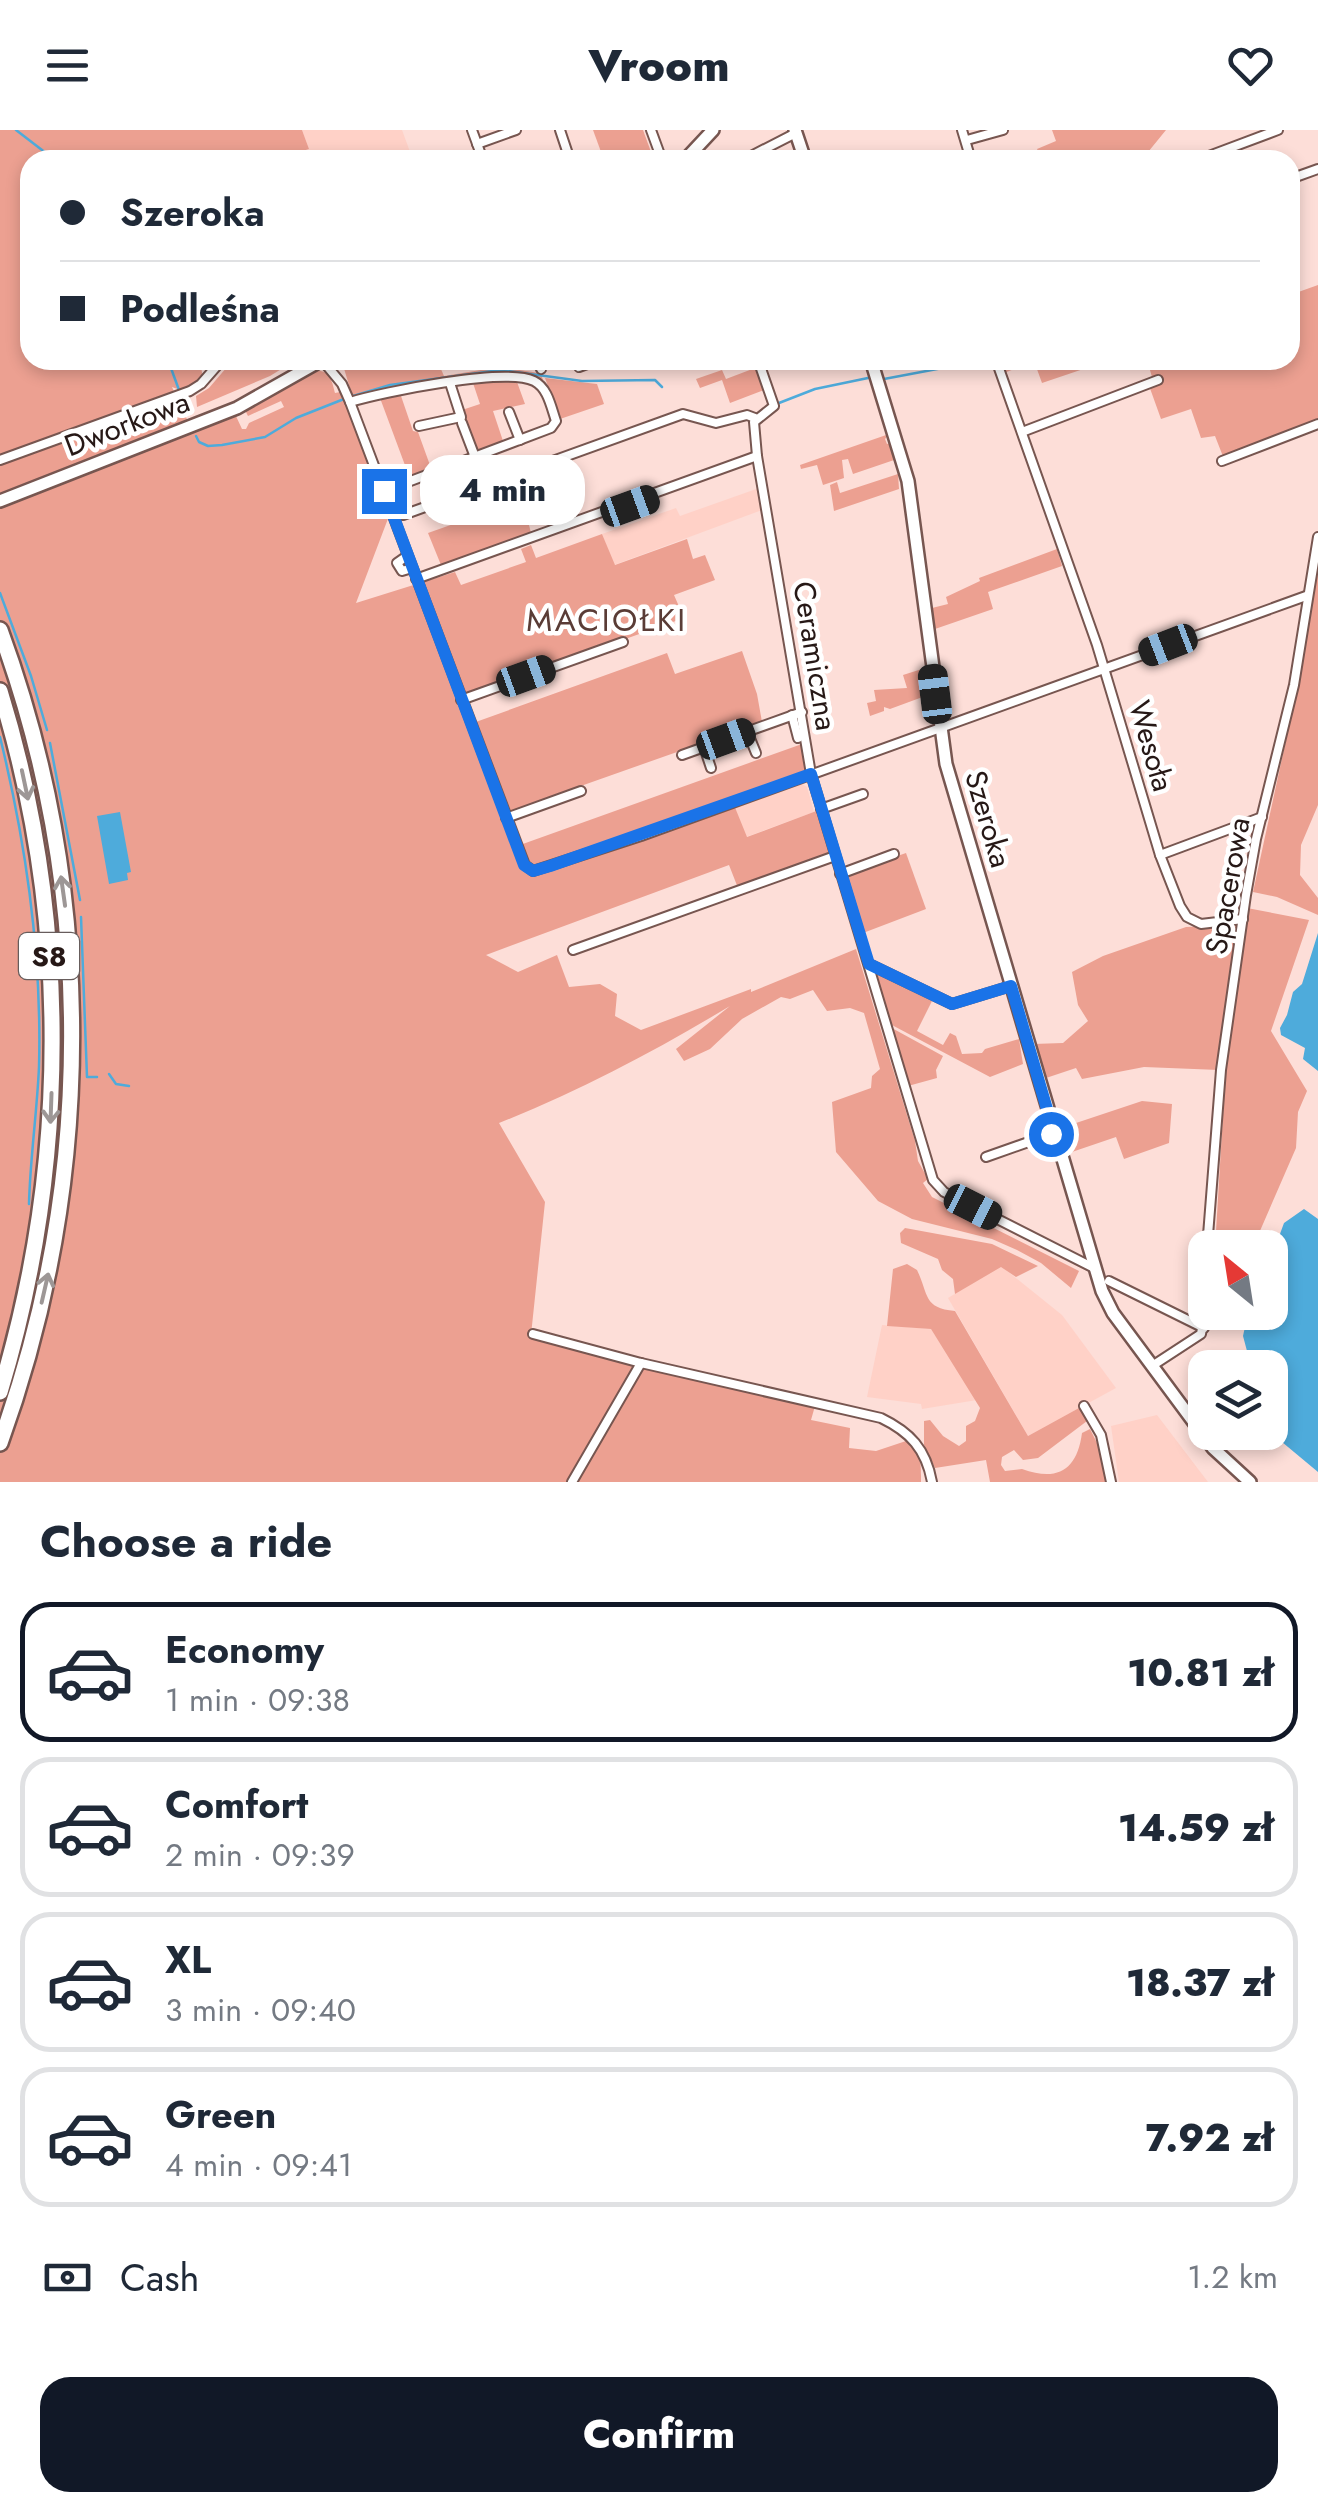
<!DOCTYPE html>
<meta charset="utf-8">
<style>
:root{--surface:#fff;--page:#f6f6f7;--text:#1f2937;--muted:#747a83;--line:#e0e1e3;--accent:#111827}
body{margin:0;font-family:Jost,sans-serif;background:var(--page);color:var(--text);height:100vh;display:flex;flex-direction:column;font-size:38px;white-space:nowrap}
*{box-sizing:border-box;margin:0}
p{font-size:32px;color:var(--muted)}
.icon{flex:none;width:55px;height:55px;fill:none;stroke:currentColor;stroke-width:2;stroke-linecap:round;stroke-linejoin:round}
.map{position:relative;height:1352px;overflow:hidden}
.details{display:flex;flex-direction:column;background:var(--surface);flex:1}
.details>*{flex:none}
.guide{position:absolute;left:20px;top:20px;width:1280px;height:220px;border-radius:30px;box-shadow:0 5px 15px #0003;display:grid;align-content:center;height:220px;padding:0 40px;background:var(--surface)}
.needle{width:65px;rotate:330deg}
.tools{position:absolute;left:1188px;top:1100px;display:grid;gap:20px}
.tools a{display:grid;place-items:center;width:100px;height:100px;border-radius:20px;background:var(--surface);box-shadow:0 5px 15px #0003;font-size:50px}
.end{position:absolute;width:45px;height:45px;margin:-22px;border:12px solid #1a73e8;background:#fff;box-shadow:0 0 0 5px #fff}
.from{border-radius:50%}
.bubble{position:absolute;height:70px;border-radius:30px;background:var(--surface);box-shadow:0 5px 15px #0003;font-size:32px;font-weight:800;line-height:70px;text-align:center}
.car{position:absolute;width:30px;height:60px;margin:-30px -15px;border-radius:12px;box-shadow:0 0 8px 2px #0007;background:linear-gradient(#222 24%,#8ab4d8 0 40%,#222 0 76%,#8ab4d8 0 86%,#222 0)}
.guide b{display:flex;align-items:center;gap:35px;height:95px;font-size:38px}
.guide b+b{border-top:2px solid var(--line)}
.guide i{width:25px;height:25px;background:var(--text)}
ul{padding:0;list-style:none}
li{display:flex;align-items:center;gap:30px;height:140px;margin:0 20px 15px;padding:0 20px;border:5px solid var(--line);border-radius:30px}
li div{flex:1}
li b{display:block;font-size:38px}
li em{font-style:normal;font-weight:800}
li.selected{border-color:var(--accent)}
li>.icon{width:90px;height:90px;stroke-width:1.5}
h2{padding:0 40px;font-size:45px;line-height:120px}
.pay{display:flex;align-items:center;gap:25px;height:110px;padding:0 40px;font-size:38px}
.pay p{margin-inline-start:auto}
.button{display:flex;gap:20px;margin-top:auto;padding:20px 40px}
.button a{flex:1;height:115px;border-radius:30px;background:var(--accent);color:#fff;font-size:40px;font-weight:800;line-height:115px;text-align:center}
header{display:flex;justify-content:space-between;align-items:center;height:130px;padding:0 40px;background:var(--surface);font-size:45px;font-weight:800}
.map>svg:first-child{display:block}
.built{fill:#ffd1c7}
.green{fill:#eca091}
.water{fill:#4eabdb}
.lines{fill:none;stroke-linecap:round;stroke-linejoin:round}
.stream{stroke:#4eabdb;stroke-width:2.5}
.street-casing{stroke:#775650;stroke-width:12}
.secondary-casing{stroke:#775650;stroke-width:16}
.highway-casing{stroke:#775650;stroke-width:20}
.street{stroke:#fff;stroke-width:8}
.secondary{stroke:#fff;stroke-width:11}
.highway{stroke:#fff;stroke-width:15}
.oneway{stroke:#9d9796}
.route{stroke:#1a73e8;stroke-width:12}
.labels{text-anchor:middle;stroke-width:9;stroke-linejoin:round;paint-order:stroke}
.shield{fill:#fff;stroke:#675d5c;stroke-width:2.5}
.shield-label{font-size:28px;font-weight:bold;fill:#261816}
.street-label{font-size:30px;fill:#261816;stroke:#fff}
.neighbourhood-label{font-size:32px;letter-spacing:2.5px;fill:#5a3c36;stroke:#fff}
</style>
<header><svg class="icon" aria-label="menu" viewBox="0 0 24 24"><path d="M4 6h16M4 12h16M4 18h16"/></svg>Vroom<svg class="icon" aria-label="heart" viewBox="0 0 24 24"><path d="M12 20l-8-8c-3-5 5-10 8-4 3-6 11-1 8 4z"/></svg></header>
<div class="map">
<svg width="1318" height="1352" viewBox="0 0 1318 1352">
<rect width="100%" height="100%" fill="#fdded8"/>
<!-- built -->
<g class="built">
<path d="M302 0H402L413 30H295L293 24 309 19Z"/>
<path d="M759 358 762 380 614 435 602 404 676 378 680 386Z"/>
<path d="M802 654 807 657 814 682 746 707 735 678Z"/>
<path d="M1001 1136 1062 1185 1116 1258 1028 1306 948 1168Z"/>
<path d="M882 1195 931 1199 977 1270 922 1279 921 1274 867 1267Z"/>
<path d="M1157 1285 1208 1352H1119L1111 1296Z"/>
</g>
<!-- green -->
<g class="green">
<path d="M0 0H302L309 19 293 24 295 30H30V230H200L203 249 183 261 172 257 192 300 235 284 242 299H246L249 293 284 277 281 271 248 286 245 280 316 241C331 239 333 256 335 263L340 262 344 268 352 265 342 232 345 230H437L444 246 499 237 539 243 536 230 543 250 506 244 377 262 350 276 389 386 356 473 455 442 461 455 526 432 521 419 531 415 536 428 602 404 615 435 687 409 693 429 705 425 715 450 674 465 684 488 463 567 473 593 667 523 675 544 742 521 757 564 762 592 507 682 520 715 802 614 807 643 732 670 747 707 819 680 830 725 738 758 729 735 486 825 518 842 557 825 569 857 600 854 617 864 615 886 641 900 751 859V862L856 819 915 1011 918 1031 928 1049 923 1053 932 1067 1079 1141 1071 1158 1041 1133 1017 1120 992 1109 912 1089 878 1071 836 1022 832 972 871 958 872 946 880 939 864 883 850 878 827 881 813 860 790 869 781 867 742 889 710 919 684 931 676 919 730 876C655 921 580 961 499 993L545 1072 531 1205 815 1276 811 1290 850 1298 849 1318 876 1321 906 1311C922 1322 921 1333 921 1352H0Z"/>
<path d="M593 0H643L654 30H604Z"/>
<path d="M1052 0H1166L1144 27 1145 30H1042L1037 19 1056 11Z"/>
<path d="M1318 155V292L1224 329 1215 306 1201 308 1191 279 1161 289 1147 250 1152 247 1147 230H1290V165Z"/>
<path d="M233 230H296L270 246 197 277 196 266 209 258Z"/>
<path d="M1000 230H1110L1042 253 1034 231 1004 243Z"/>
<path d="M755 238 764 260 730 273 722 250 700 258 696 249 722 240 726 249Z"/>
<path d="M545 248 597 254 604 274 560 289Z"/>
<path d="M505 250 517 252 525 274 493 281 503 311 477 321 462 280 480 274 473 253Z"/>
<path d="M401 266 413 301 418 302 431 338 409 346 380 268Z"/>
<path d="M889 304 885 309 887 314 891 313 897 329 853 344 848 329 842 330 844 348 823 355 817 335 801 339 800 335Z"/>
<path d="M898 344 899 359 834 381 830 355 837 352 840 363Z"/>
<path d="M524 369 533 393 529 395 531 403 441 435 428 403Z"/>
<path d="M1057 419 1062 436 988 462 993 479 935 499 932 478 948 474 946 467 980 451 979 448Z"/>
<path d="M1318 430V675L1301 715 1300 745 1318 768V785L1277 767 1253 762 1301 541V515Z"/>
<path d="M925 538 928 565 890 579 884 577V581L870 586 867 573 876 571 874 560 907 558 903 545Z"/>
<path d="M906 723 926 779 863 803 845 744Z"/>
<path d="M1247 778 1309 790 1271 901 1307 961 1298 982 1296 1018 1253 1117 1215 1118 1227 918Z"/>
<path d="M1238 795 1219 940 1144 937 1082 949 1076 938 1043 949 1033 914 1063 913 1088 891 1078 875 1072 842 1103 826 1186 797Z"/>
<path d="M877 844 932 871 917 901 943 915 950 903 956 906 962 924 982 923 985 919 1019 909 1023 934 990 947 890 894 874 846Z"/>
<path d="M890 897 943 926 936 940 937 948 908 956Z"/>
<path d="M1142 971 1172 974 1169 1013 1124 1029 1116 1007 1069 1023 1061 998Z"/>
<path d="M905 1098 992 1114 1038 1136 1016 1147 1001 1137 955 1164 953 1149 942 1140 938 1129 901 1113 900 1103Z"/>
<path d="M907 1134 917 1140C929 1165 923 1178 955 1181L1028 1306 1079 1278 1087 1291 1038 1328 1023 1330 1014 1320 1002 1327 1001 1335 1005 1341 1022 1339C1058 1352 1077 1340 1082 1303L1090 1299 1101 1321 1106 1352H990L986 1330 935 1338 924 1315V1291L930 1290 943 1306 959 1316 966 1311V1296L975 1291 980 1278 931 1199 887 1196 893 1139Z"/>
</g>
<!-- water -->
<g class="water">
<path d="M120 682 131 742 127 743 128 750 109 754 97 686Z"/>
<path d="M1318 803V941L1303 929 1305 918 1281 905 1280 898 1287 885 1293 862 1302 854Z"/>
<path d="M1304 1079 1318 1089V1342L1276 1307 1264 1303 1270 1302V1238L1241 1237 1247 1221 1243 1206 1248 1183 1270 1182 1269 1117 1277 1112 1284 1093Z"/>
</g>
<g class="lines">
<!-- stream -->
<g class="stream">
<path d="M16 0 55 30"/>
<path d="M168 230 179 260"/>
<path d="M884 249 985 230"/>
<path d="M353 266 390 255 500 240 582 251 655 250 662 257"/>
<path d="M779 273 815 259 868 248"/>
<path d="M196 306 199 312 208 316 222 315 265 307 296 288 344 269"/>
<path d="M0 463 31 546 47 600"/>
<path d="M0 607C26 713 42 827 39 937 37 982 30 1030 29 1074"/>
<path d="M50 613 80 770"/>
<path d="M81 787 87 947H97"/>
<path d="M109 944 116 954 129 956"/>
</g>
<!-- street casing -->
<g class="street-casing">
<g id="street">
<path d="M472 0 483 30"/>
<path d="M560 0 570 30"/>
<path d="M651 0 662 30"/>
<path d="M962 0 971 30"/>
<path d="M967 10 1003 0"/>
<path d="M477 14 516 0"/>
<path d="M751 26 796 3"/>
<path d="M1198 30 1278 0"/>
<path d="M1290 49 1318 39"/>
<path d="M322 230 342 254 350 272 525 735 533 741 641 706 1306 466"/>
<path d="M537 230 541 239"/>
<path d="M758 230 774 276 754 292 757 326 811 644 933 1050 944 1062 1094 1138"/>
<path d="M996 230 1097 515 1160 725 1180 776 1187 787 1201 794 1243 789"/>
<path d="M579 237 598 230"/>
<path d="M350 272C383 262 505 237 534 251 548 258 551 277 556 291L551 298 384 361"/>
<path d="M509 282 520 310"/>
<path d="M462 293 475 327"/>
<path d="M419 296 461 287 450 253"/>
<path d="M1022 302 1158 250"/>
<path d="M0 330 190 261 201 254 222 230"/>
<path d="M1222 331 1318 294"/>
<path d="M403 385 683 284 716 293 747 285 755 288"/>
<path d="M407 426 397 433 402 441 412 438"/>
<path d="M416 449 757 326"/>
<path d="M461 570 623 512"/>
<path d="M792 585 798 608"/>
<path d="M747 601 756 623"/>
<path d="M704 617 711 638"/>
<path d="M682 625 802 582"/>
<path d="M821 679 863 664"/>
<path d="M506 688 581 661"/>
<path d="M1160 725 1262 687"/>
<path d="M840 744 894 724"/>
<path d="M573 820 835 726"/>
<path d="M869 834 952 874 1011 856"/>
<path d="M986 1027 1054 1003"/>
<path d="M1207 1118 1221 940 1246 765 1256 709 1294 555 1318 407"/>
<path d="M1109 1151 1204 1198"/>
<path d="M533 1204 641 1233 881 1288C910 1302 926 1319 932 1352"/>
<path d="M1152 1236 1201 1204 1205 1182"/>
<path d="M1084 1276 1101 1305 1111 1352"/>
<path d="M572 1352 641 1233"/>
</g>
</g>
<!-- secondary casing -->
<g class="secondary-casing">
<g id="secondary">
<path d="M795 0 805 30"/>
<path d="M685 30 713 0"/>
<path d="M871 230 908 351 946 634 1102 1161 1113 1183 1213 1318 1250 1352"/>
<path d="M0 371 237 278 322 230"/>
</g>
</g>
<!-- highway casing -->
<g class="highway-casing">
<g id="highway">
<path d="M0 500C96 762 95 1051 0 1313"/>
<path d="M0 561C70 788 69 1034 0 1262"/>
</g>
</g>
<!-- street -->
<use href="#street" class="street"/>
<!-- secondary -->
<use href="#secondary" class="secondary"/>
<!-- highway -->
<use href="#highway" class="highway"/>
</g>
<!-- one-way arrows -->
<defs><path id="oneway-shaft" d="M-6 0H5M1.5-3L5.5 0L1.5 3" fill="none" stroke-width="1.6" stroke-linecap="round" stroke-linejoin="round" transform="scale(2.5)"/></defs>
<g class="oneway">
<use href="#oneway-shaft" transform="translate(25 655) rotate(78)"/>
<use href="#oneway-shaft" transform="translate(63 761) rotate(-98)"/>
<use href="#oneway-shaft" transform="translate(51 978) rotate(92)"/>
<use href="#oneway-shaft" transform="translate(45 1158) rotate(-77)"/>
</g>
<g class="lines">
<!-- route -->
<path class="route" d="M384 361 524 735 533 741 550 736 811 644 869 834 952 874 1011 856 1054 1003 1051 1004"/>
</g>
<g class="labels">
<!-- shield labels -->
<rect class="shield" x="19" y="803" width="60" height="46" rx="8"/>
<g class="shield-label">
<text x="49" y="836">S8</text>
</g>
<!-- street labels -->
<g class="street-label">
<text transform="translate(127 294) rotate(-21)" y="10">Dworkowa</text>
<text transform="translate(815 526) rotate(81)" y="10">Ceramiczna</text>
<text transform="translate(1151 616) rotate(74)" y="10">Wesoła</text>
<text transform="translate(988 689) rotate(74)" y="10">Szeroka</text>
<text transform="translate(1228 756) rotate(-80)" y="10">Spacerowa</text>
</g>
<!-- neighbourhood labels -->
<g class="neighbourhood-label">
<text x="607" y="501">MACIOŁKI</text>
</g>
</g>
</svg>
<div class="tools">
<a><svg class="needle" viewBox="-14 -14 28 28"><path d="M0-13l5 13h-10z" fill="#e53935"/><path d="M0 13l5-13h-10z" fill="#747a83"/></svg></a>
<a><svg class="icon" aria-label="layers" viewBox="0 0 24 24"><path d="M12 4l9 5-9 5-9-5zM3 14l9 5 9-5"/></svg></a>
</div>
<i class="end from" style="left:1051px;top:1004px"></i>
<i class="end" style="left:384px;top:361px"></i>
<div class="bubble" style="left:420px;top:325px;width:165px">4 min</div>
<i class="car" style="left:630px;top:376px;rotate:70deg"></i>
<i class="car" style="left:1168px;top:515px;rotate:249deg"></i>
<i class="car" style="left:526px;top:546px;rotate:70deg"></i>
<i class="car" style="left:935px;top:564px;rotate:353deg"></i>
<i class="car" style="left:726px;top:609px;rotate:70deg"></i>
<i class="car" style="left:973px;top:1077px;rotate:117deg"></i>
<div class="guide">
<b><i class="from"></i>Szeroka</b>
<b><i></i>Podleśna</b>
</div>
</div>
<section class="details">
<h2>Choose a ride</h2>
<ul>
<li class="selected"><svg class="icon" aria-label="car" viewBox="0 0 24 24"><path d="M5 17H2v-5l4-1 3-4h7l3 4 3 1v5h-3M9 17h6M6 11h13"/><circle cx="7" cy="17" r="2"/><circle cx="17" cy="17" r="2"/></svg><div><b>Economy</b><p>1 min · 09:38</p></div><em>10.81 zł</em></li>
<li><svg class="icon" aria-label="car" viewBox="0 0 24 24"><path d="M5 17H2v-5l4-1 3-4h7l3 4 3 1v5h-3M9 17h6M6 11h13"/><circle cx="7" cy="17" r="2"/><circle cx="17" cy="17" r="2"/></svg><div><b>Comfort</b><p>2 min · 09:39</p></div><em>14.59 zł</em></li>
<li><svg class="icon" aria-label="car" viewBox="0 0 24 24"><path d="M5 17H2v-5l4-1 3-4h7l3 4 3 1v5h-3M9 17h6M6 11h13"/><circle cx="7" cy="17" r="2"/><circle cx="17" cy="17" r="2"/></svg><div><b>XL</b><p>3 min · 09:40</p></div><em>18.37 zł</em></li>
<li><svg class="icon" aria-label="car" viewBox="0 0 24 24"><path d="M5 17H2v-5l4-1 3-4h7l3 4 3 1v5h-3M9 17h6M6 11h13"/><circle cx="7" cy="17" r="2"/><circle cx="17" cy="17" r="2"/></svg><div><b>Green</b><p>4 min · 09:41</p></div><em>7.92 zł</em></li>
</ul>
<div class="pay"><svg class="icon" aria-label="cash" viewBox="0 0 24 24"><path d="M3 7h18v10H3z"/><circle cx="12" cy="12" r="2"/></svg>Cash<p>1.2 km</p></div>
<div class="button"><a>Confirm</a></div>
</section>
